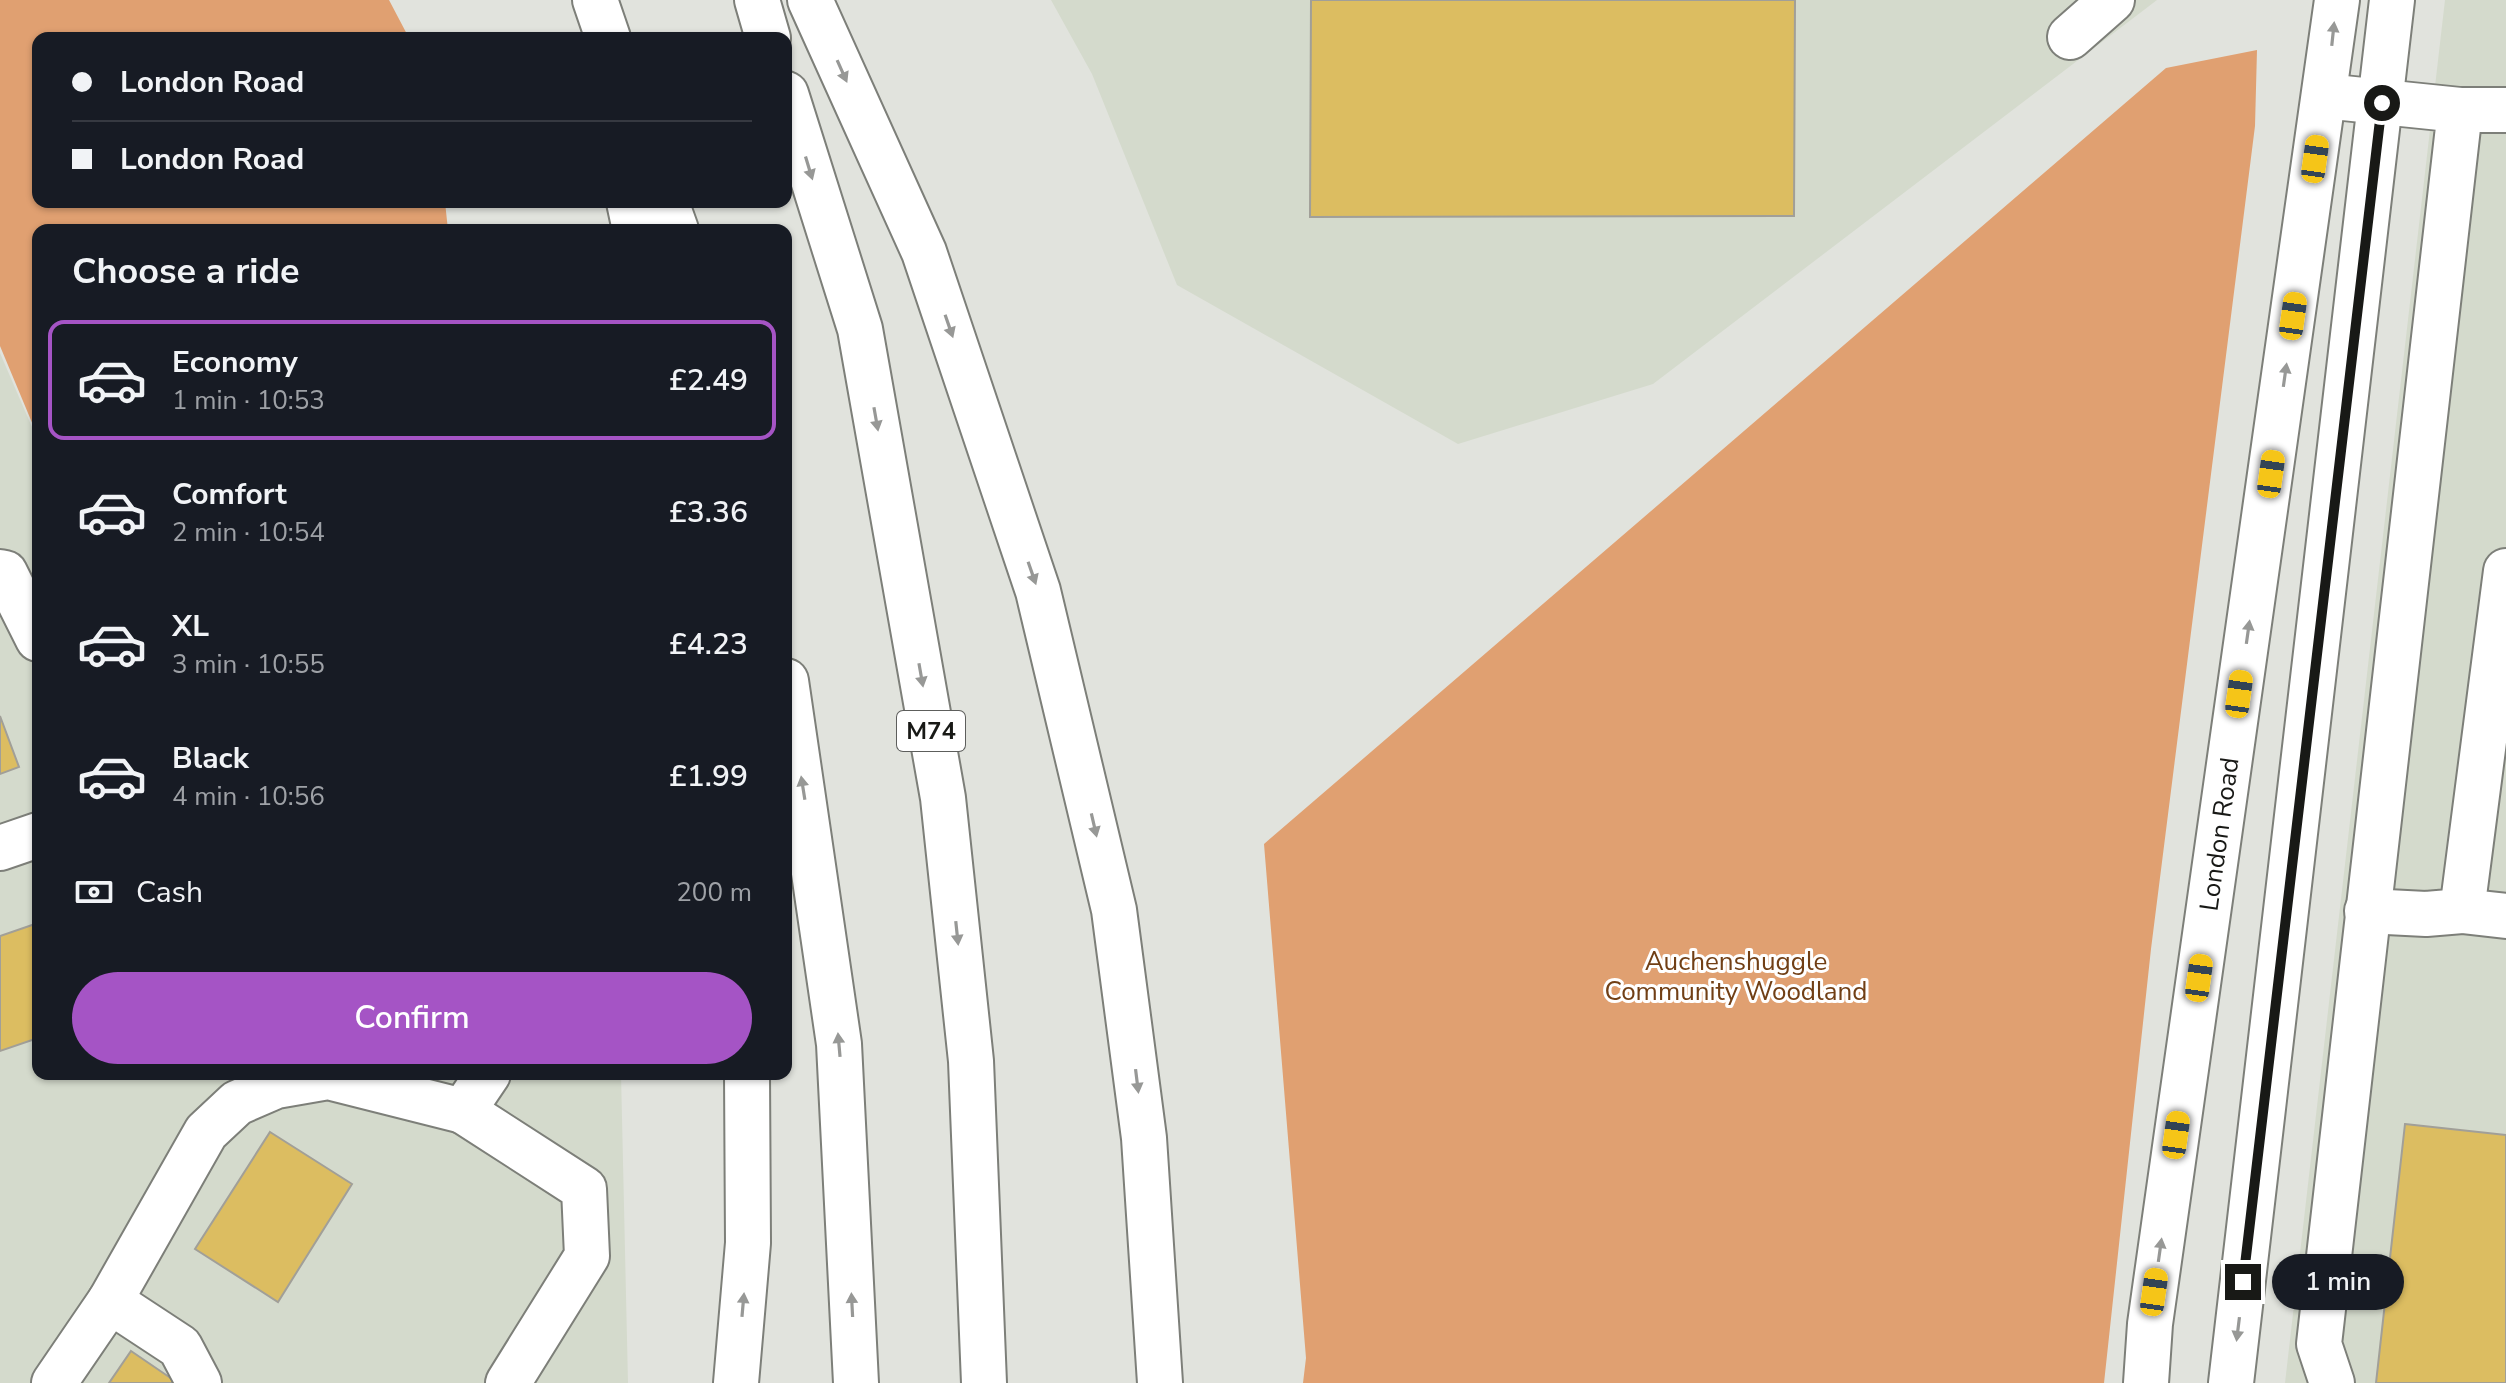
<!DOCTYPE html>
<meta charset="utf-8">
<style>
:root{--surface:#171b24;--page:#20242c;--text:#f1f3f6;--muted:#9ea1a6;--line:#363941;--accent:#a554c5}
body{margin:0;font-family:"Nunito Sans",sans-serif;background:var(--page);color:var(--text);height:100vh;display:flex;flex-direction:column;font-size:30px;white-space:nowrap}
*{box-sizing:border-box;margin:0}
p{font-size:26px;color:var(--muted)}
.icon{flex:none;width:44px;height:44px;fill:none;stroke:currentColor;stroke-width:2;stroke-linecap:round;stroke-linejoin:round}
.map{position:relative;flex:1;overflow:hidden}
.drawer{position:absolute;left:32px;top:224px;width:760px;height:856px;display:flex;flex-direction:column;background:var(--surface);border-radius:16px;box-shadow:0 2px 6px #0004}
.drawer>*{flex:none}
.top-card{position:absolute;left:32px;top:32px;width:760px;height:176px;border-radius:16px;box-shadow:0 2px 6px #0004;display:grid;align-content:center;height:176px;padding:0 40px;background:var(--surface)}
.end{position:absolute;width:36px;height:36px;margin:-18px;border:10px solid #181916;background:#fff;box-shadow:0 0 0 4px #fff}
.from{border-radius:50%}
.bubble{position:absolute;height:56px;border-radius:28px;background:var(--surface);box-shadow:0 2px 6px #0004;font-size:26px;font-weight:600;line-height:56px;text-align:center}
.car{position:absolute;width:24px;height:48px;margin:-24px -12px;border-radius:10px;box-shadow:0 0 6px 2px #0007;background:linear-gradient(#f5c518 24%,#345 0 40%,#f5c518 0 76%,#345 0 86%,#f5c518 0)}
.top-card b{display:flex;align-items:center;gap:28px;height:76px;font-size:30px}
.top-card b+b{border-top:2px solid var(--line)}
.top-card i{width:20px;height:20px;background:var(--text)}
ul{padding:0;list-style:none}
li{display:flex;align-items:center;gap:24px;height:120px;margin:0 16px 12px;padding:0 24px;border:4px solid transparent;border-radius:16px}
li div{flex:1}
li b{display:block;font-size:30px}
li em{font-style:normal;font-weight:600}
li.on{border-color:var(--accent)}
li>.icon{width:72px;height:72px;stroke-width:1.5}
h2{padding:0 40px;font-size:36px;line-height:96px}
.pay{display:flex;align-items:center;gap:20px;height:88px;padding:0 40px;font-size:30px}
.pay p{margin-inline-start:auto}
.cta{display:flex;gap:16px;margin-top:auto;padding:16px 40px}
.cta a{flex:1;height:92px;border-radius:48px;background:var(--accent);color:#fff;font-size:32px;font-weight:600;line-height:92px;text-align:center}
.map>svg:first-child{display:block}
.built{fill:#d4dacc}
.green{fill:#e0a071}
.building{fill:#dcbd61;stroke:#a19f98;stroke-width:2}
.lines{fill:none;stroke-linecap:round;stroke-linejoin:round}
.minor-casing{stroke:#7d7f79;stroke-width:48}
.major-casing{stroke:#7d7f79;stroke-width:48}
.highway-casing{stroke:#7d7f79;stroke-width:48}
.minor{stroke:#fff;stroke-width:44}
.major{stroke:#fff;stroke-width:44}
.highway{stroke:#fff;stroke-width:44}
.oneway{fill:#979896}
.route{stroke:#181916;stroke-width:10}
.labels{text-anchor:middle;stroke-width:6;stroke-linejoin:round;paint-order:stroke}
.shield{fill:#fff;stroke:#5d5e5c;stroke-width:2}
.shield-label{font-size:24px;font-weight:bold;fill:#181916}
.street-label{font-size:26px;fill:#181916;stroke:#fff}
.park-label{font-size:26px;fill:#713f15;stroke:#fff}
</style>
<div class="map">
<svg width="2506" height="1383" viewBox="0 0 2506 1383">
<rect width="100%" height="100%" fill="#e1e3dd"/>
<!-- built -->
<g class="built">
<path d="M1051 0H2157L1653 384 1458 444 1177 285 1092 74Z"/>
<path d="M2445 0H2506V1383H2285Z"/>
<path d="M0 353 38 441V1074H621L628 1383H0Z"/>
</g>
<!-- green -->
<g class="green">
<path d="M0 0H389L409 38H38V202H445L448 230H38V437L0 346Z"/>
<path d="M2257 50 2255 126 2151 949 2104 1383H1303L1306 1358 1264 844 2166 68Z"/>
</g>
<!-- building -->
<g class="building">
<path d="M1311 0H1795L1794 216 1310 217Z"/>
<path d="M0 716 19 767 0 774Z"/>
<path d="M38 923V1038L0 1051V936Z"/>
<path d="M2405 1124 2506 1135V1383H2376Z"/>
<path d="M270 1132 352 1184 278 1302 195 1249Z"/>
<path d="M131 1351 175 1381 174 1383H109Z"/>
</g>
<g class="lines">
<!-- minor casing -->
<g class="minor-casing">
<g id="minor">
<path d="M2070 37 2112 0"/>
<path d="M2324 96 2460 110 2319 1344 2332 1383"/>
<path d="M2460 110H2506"/>
<path d="M0 572 5 573 38 639"/>
<path d="M0 848 38 835"/>
<path d="M2367 911 2426 914 2462 911 2506 571"/>
<path d="M2462 911 2506 916"/>
<path d="M488 1074 463 1111 584 1189 587 1256 508 1383"/>
<path d="M110 1301 180 1347 199 1383"/>
<path d="M54 1383 110 1301 206 1132 237 1103 276 1086 328 1077 463 1111"/>
</g>
</g>
<!-- major casing -->
<g class="major-casing">
<g id="major">
<path d="M2146 1383 2150 1324 2337 0"/>
<path d="M2231 1383 2392 0"/>
</g>
</g>
<!-- highway casing -->
<g class="highway-casing">
<g id="highway">
<path d="M595 0 608 38"/>
<path d="M757 0 768 38"/>
<path d="M810 0 924 252 1038 591 1114 910 1144 1138 1160 1383"/>
<path d="M786 94 860 329 943 798 971 1061 984 1383"/>
<path d="M629 202 635 230"/>
<path d="M666 202 676 230"/>
<path d="M786 681 839 1044 856 1383"/>
<path d="M736 1383 748 1243 747 1074"/>
</g>
</g>
<!-- minor -->
<use href="#minor" class="minor"/>
<!-- major -->
<use href="#major" class="major"/>
<!-- highway -->
<use href="#highway" class="highway"/>
</g>
<!-- one-way arrows -->
<defs><path id="oneway-solid" d="M-6-.8H1V-3.2L6.5 0L1 3.2V.8H-6Z" transform="scale(2)"/></defs>
<g class="oneway">
<use href="#oneway-solid" transform="translate(2333 34) rotate(-84)"/>
<use href="#oneway-solid" transform="translate(842 71) rotate(66)"/>
<use href="#oneway-solid" transform="translate(809 168) rotate(73)"/>
<use href="#oneway-solid" transform="translate(949 326) rotate(71)"/>
<use href="#oneway-solid" transform="translate(2285 375) rotate(-82)"/>
<use href="#oneway-solid" transform="translate(876 419) rotate(80)"/>
<use href="#oneway-solid" transform="translate(1032 573) rotate(71)"/>
<use href="#oneway-solid" transform="translate(2248 632) rotate(-82)"/>
<use href="#oneway-solid" transform="translate(921 675) rotate(80)"/>
<use href="#oneway-solid" transform="translate(803 788) rotate(-99)"/>
<use href="#oneway-solid" transform="translate(1094 825) rotate(77)"/>
<use href="#oneway-solid" transform="translate(957 933) rotate(84)"/>
<use href="#oneway-solid" transform="translate(839 1045) rotate(-95)"/>
<use href="#oneway-solid" transform="translate(1137 1081) rotate(83)"/>
<use href="#oneway-solid" transform="translate(2160 1250) rotate(-82)"/>
<use href="#oneway-solid" transform="translate(743 1305) rotate(-85)"/>
<use href="#oneway-solid" transform="translate(852 1305) rotate(-93)"/>
<use href="#oneway-solid" transform="translate(2238 1329) rotate(97)"/>
</g>
<g class="lines">
<!-- route -->
<path class="route" d="M2243 1282 2382 103"/>
</g>
<g class="labels">
<!-- shield labels -->
<rect class="shield" x="897" y="711" width="68" height="40" rx="6"/>
<g class="shield-label">
<text x="931" y="739">M74</text>
</g>
<!-- street labels -->
<g class="street-label">
<text transform="translate(2219 834) rotate(-82)" y="9">London Road</text>
</g>
<!-- park labels -->
<g class="park-label">
<text x="1736" y="970">Auchenshuggle<tspan x="1736" dy="30">Community Woodland</tspan></text>
</g>
</g>
</svg>
<i class="end from" style="left:2382px;top:103px"></i>
<i class="end" style="left:2243px;top:1282px"></i>
<div class="bubble" style="left:2272px;top:1254px;width:132px">1 min</div>
<i class="car" style="left:2315px;top:159px;rotate:8deg"></i>
<i class="car" style="left:2293px;top:316px;rotate:8deg"></i>
<i class="car" style="left:2271px;top:474px;rotate:8deg"></i>
<i class="car" style="left:2239px;top:694px;rotate:8deg"></i>
<i class="car" style="left:2199px;top:978px;rotate:8deg"></i>
<i class="car" style="left:2176px;top:1135px;rotate:8deg"></i>
<i class="car" style="left:2154px;top:1292px;rotate:8deg"></i>
<div class="top-card">
<b><i class="from"></i>London Road</b>
<b><i></i>London Road</b>
</div>
<section class="drawer">
<h2>Choose a ride</h2>
<ul>
<li class="on"><svg class="icon" aria-label="car" viewBox="0 0 24 24"><path d="M5 17H2v-5l4-1 3-4h7l3 4 3 1v5h-3M9 17h6M6 11h13"/><circle cx="7" cy="17" r="2"/><circle cx="17" cy="17" r="2"/></svg><div><b>Economy</b><p>1 min · 10:53</p></div><em>£2.49</em></li>
<li><svg class="icon" aria-label="car" viewBox="0 0 24 24"><path d="M5 17H2v-5l4-1 3-4h7l3 4 3 1v5h-3M9 17h6M6 11h13"/><circle cx="7" cy="17" r="2"/><circle cx="17" cy="17" r="2"/></svg><div><b>Comfort</b><p>2 min · 10:54</p></div><em>£3.36</em></li>
<li><svg class="icon" aria-label="car" viewBox="0 0 24 24"><path d="M5 17H2v-5l4-1 3-4h7l3 4 3 1v5h-3M9 17h6M6 11h13"/><circle cx="7" cy="17" r="2"/><circle cx="17" cy="17" r="2"/></svg><div><b>XL</b><p>3 min · 10:55</p></div><em>£4.23</em></li>
<li><svg class="icon" aria-label="car" viewBox="0 0 24 24"><path d="M5 17H2v-5l4-1 3-4h7l3 4 3 1v5h-3M9 17h6M6 11h13"/><circle cx="7" cy="17" r="2"/><circle cx="17" cy="17" r="2"/></svg><div><b>Black</b><p>4 min · 10:56</p></div><em>£1.99</em></li>
</ul>
<div class="pay"><svg class="icon" aria-label="cash" viewBox="0 0 24 24"><path d="M3 7h18v10H3z"/><circle cx="12" cy="12" r="2"/></svg>Cash<p>200 m</p></div>
<div class="cta"><a>Confirm</a></div>
</section>
</div>
